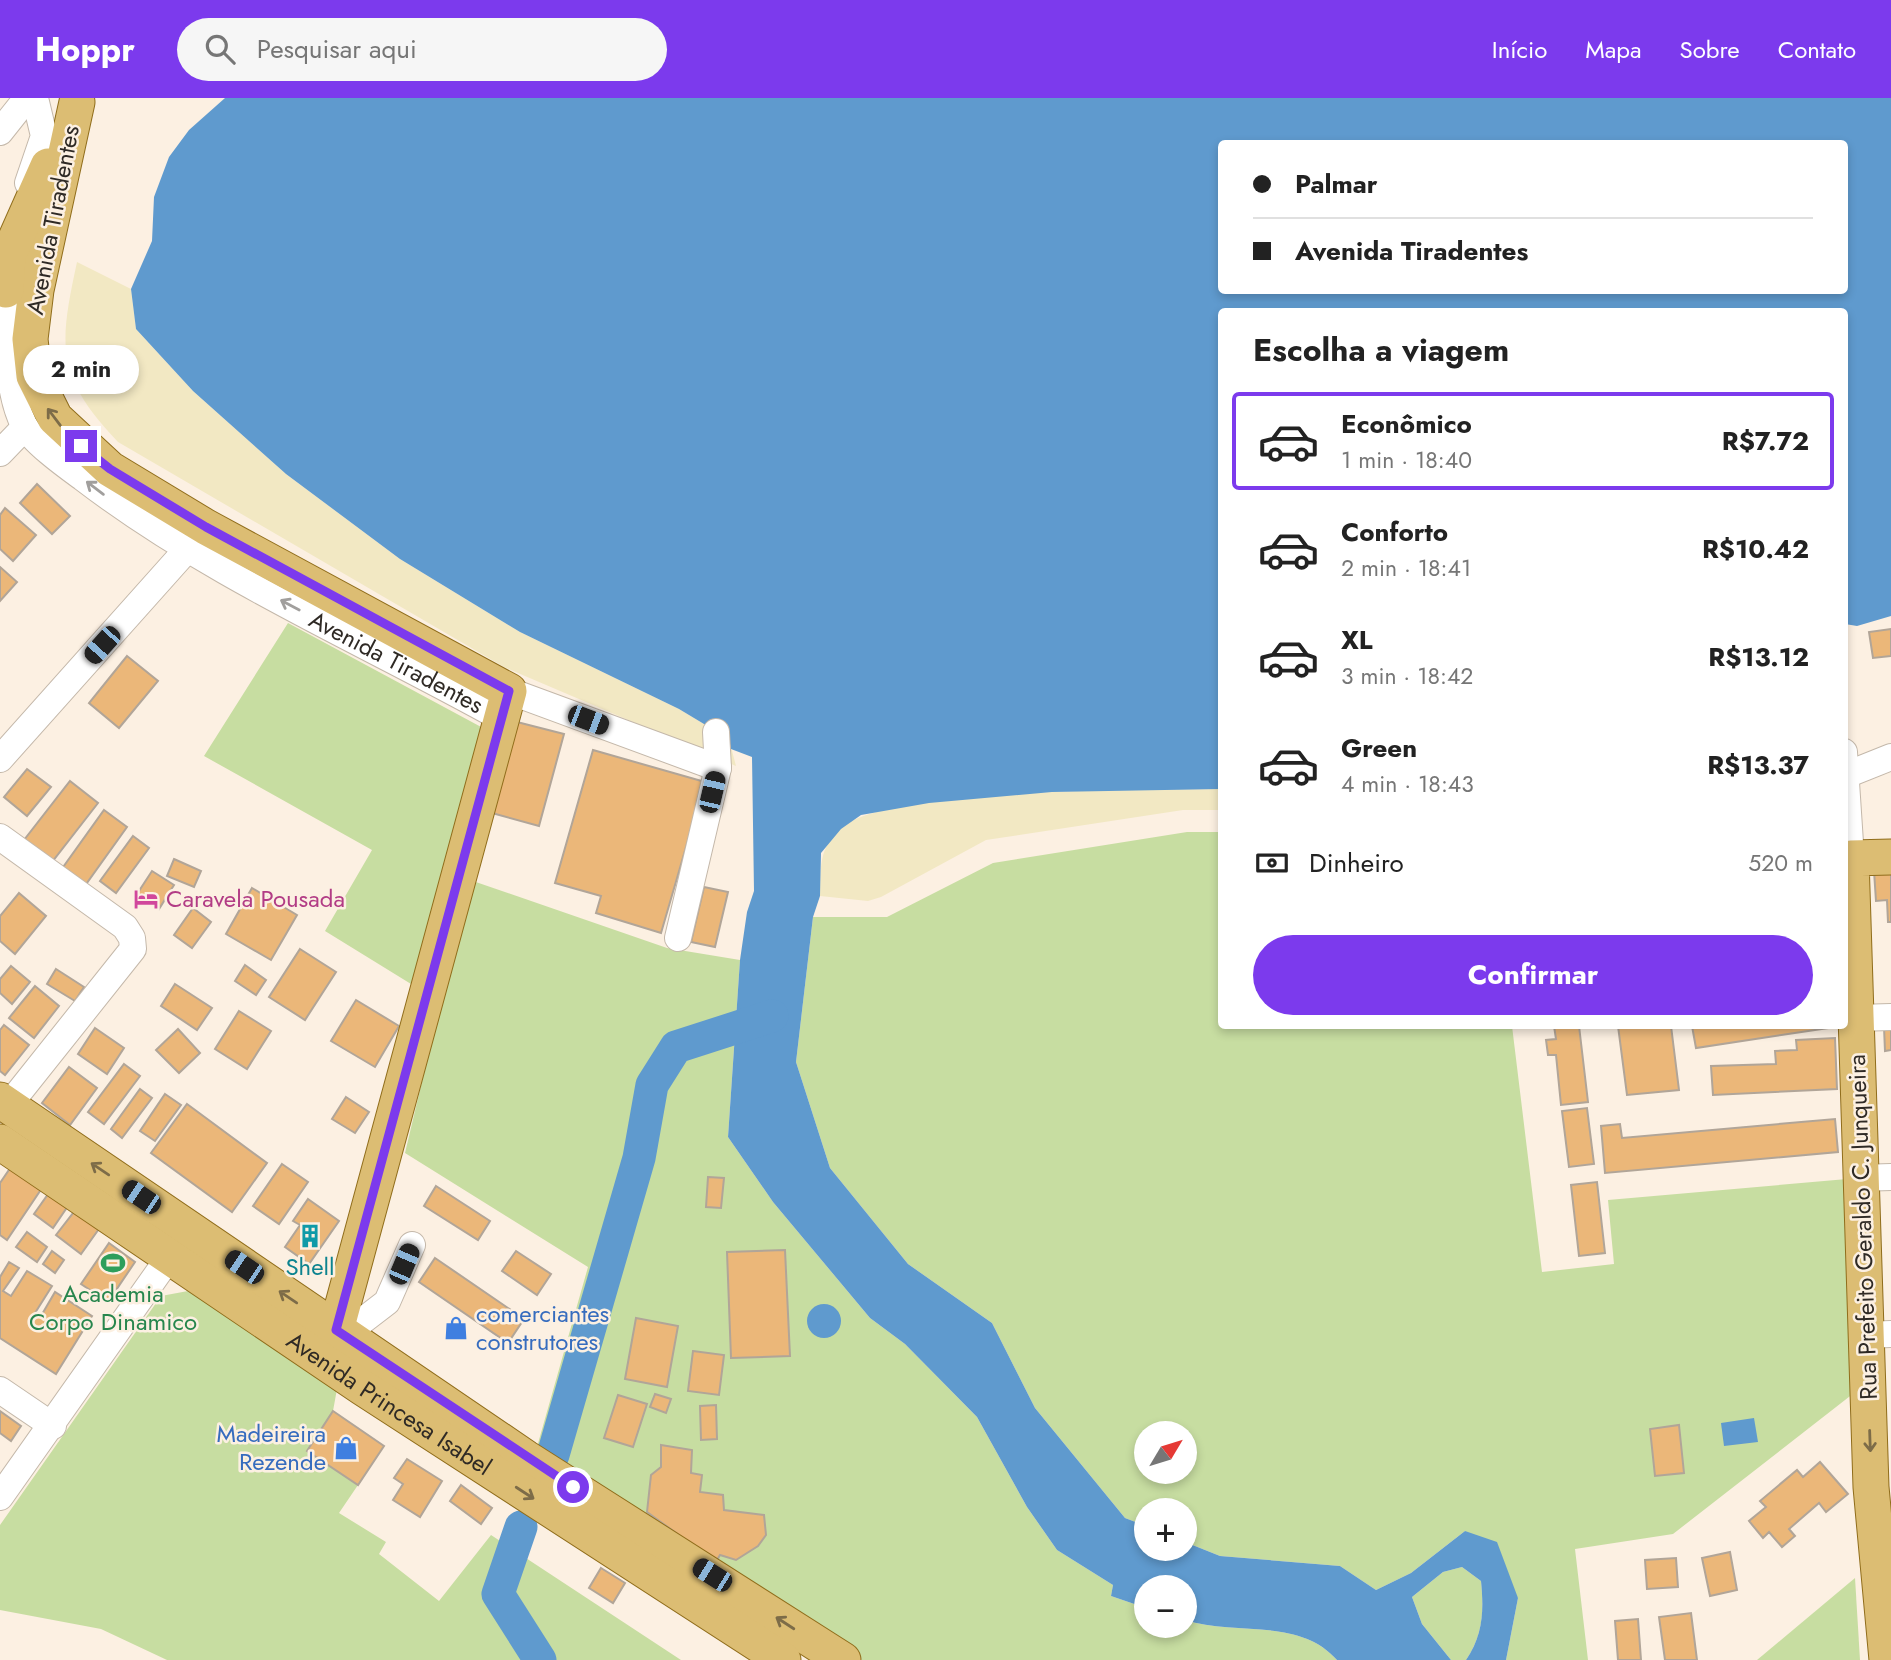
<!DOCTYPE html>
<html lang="pt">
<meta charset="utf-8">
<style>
:root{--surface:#fff;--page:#f6f6f6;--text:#222;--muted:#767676;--line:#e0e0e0;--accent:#7c3aed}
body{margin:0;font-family:Jost,sans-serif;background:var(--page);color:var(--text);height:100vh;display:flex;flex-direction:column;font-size:26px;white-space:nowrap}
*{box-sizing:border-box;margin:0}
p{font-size:23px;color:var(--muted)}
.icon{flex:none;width:38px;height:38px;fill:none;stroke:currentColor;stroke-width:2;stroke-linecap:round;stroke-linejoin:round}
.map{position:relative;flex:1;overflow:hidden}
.sheet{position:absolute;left:1218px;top:210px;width:630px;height:721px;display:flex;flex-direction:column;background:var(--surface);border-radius:7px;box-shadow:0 4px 10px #0003}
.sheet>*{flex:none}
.guide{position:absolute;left:1218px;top:42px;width:630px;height:154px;border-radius:7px;box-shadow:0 4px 10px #0003;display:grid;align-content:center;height:154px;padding:0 35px;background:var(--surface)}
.needle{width:46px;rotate:52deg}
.fabs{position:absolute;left:1134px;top:1323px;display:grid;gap:14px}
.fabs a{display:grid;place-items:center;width:63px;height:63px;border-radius:50%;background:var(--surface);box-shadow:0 4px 10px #0003;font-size:35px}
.end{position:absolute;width:32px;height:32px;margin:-16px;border:9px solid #7c3aed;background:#fff;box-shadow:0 0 0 4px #fff}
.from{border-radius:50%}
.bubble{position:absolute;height:49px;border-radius:24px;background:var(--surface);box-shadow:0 4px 10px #0003;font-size:23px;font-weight:700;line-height:49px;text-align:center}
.car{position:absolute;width:21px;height:42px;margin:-21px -10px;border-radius:9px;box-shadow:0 0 5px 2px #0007;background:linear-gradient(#222 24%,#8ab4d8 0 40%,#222 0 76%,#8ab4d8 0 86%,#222 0)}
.guide b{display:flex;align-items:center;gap:24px;height:66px;font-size:26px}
.guide b+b{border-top:2px solid var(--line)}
.guide i{width:18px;height:18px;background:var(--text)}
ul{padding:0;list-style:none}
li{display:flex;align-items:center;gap:21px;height:98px;margin:0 14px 10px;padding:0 21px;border:4px solid transparent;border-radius:7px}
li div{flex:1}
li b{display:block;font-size:26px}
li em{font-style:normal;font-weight:700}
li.current{border-color:var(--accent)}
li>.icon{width:63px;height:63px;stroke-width:1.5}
h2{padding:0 35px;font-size:32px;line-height:84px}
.pay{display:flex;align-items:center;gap:18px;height:77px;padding:0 35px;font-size:26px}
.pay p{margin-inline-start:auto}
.cta{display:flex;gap:14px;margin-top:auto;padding:14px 35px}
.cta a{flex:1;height:80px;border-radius:42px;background:var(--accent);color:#fff;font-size:28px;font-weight:700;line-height:80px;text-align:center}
header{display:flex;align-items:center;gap:42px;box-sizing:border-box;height:98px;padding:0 35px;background:var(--accent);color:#fff}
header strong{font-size:33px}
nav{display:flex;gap:38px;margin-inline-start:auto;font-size:24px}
.search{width:490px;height:63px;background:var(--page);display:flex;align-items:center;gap:18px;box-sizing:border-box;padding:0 24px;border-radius:38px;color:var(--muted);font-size:26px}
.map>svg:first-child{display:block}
.green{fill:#c7dda1;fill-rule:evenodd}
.sand{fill:#f2e8c3}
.water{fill:#5f9ace;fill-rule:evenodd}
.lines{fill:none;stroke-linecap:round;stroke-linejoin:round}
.river{stroke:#5f9ace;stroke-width:33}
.building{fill:#ebb779;stroke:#b1a598;stroke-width:2}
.minor-casing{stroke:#c4b8aa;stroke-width:28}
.major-casing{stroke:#906d1b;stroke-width:37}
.minor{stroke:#fff;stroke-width:26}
.major{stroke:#dcbd73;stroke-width:35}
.oneway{stroke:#7d6c48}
.oneway2{stroke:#a19f9d}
.route{stroke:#7c3aed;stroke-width:9}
.labels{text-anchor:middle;stroke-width:5;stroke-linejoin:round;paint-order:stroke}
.street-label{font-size:24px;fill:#2f2a25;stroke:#fcf0e2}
.hotel-label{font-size:24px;fill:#b23c85;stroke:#fcf0e2;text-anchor:start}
.culture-label{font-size:24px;fill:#0d838f;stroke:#fcf0e2}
.leisure-label{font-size:24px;fill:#27864d;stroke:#fcf0e2}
.shop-label{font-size:24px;fill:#366cbe;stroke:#fcf0e2;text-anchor:start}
</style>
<header>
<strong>Hoppr</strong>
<div class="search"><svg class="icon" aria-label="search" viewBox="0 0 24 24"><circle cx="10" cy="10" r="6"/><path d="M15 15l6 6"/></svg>Pesquisar aqui</div>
<nav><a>Início</a><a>Mapa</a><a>Sobre</a><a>Contato</a></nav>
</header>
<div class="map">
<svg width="1891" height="1562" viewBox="0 0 1891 1562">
<rect width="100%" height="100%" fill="#fcf0e2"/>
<!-- green -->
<g class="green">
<path d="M288 525 483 630 411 886 325 833 372 752 204 658Z"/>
<path d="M1187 734H1221L1222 928H1512L1542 1174 1614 1166 1608 1102 1847 1081 1854 1295 1673 1436 1575 1451 1588 1562H1506L1518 1500 1465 1433 1411 1475 1376 1492 1340 1468 1220 1458 1185 1444V1412H1146V1428L1125 1420 1035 1310 992 1225 908 1166 830 1070 796 964 813 819H887L993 765ZM1146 1335H1185V1374H1146Z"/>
<path d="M470 782 667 850 740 862 728 1039 773 1104 870 1220 905 1246 977 1319 1027 1409 1057 1452 1113 1487 1111 1498 1146 1510V1528H1185V1522C1233 1538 1300 1519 1337 1562H862L711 1469 537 1349 588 1169 405 1055Z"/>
<path d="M188 1193 337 1291 333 1313 307 1353 358 1387 339 1415 386 1444 379 1456 439 1503 491 1437 681 1562H167L101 1531 0 1512V1427L161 1198Z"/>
<path d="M1462 1469 1481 1483C1484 1513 1483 1537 1466 1562H1451L1422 1526 1412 1499 1443 1474Z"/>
<path d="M1855 1480 1860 1562H1757Z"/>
</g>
<!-- sand -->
<g class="sand">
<path d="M77 164 131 191 136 231 193 293 286 376 400 461 520 534 679 611 729 641 736 668 504 569 118 344C55 278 59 248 77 164Z"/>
<path d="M1221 691V712H1183L986 742 881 799 868 803 820 798C821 769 818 751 841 730 888 689 1150 692 1221 691Z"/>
</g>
<!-- water -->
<g class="water">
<path d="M225 0H1891V518L1857 528 1845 526 1844 214H1222L1221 691 1052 694 929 705 861 717 841 731 821 755 820 798 813 819 796 964 830 1070 908 1166 992 1225 1035 1310 1125 1420 1146 1428V1451H1185V1444L1220 1458 1340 1468 1376 1492 1411 1475 1465 1433 1497 1444 1518 1500 1506 1562H1466C1483 1537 1484 1513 1481 1483L1462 1469 1443 1474 1412 1499 1422 1526 1451 1562H1337C1300 1519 1233 1538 1185 1522V1489H1146V1510L1111 1498 1113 1487 1057 1452 1027 1409 977 1319 905 1246 870 1220 773 1104 728 1039 740 862 747 814 754 793 752 659 731 651 729 641 679 611 520 534 400 461 286 376 193 293 136 231 131 191 152 143 154 99 169 59 189 32ZM1222 46H1844V192H1222Z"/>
<circle cx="824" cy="1223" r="17"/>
<path d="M1754 1320 1758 1344 1724 1348 1721 1325Z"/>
</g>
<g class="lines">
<!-- river -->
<g class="river">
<path d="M553 1357 639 1060 652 987 676 949 772 918"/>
<path d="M521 1429 498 1496 540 1562"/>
</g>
</g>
<!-- building -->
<g class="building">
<path d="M37 386 70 418 52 436 20 405Z"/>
<path d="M5 410 36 437 13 463 0 451V417Z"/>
<path d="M0 469 17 484 0 503Z"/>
<path d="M1891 531V558L1873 560 1869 534Z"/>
<path d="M127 558 158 583 119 630 89 605Z"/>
<path d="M517 624 564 636 539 728 492 715Z"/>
<path d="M593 652 705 684 661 835 596 815 601 798 555 785Z"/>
<path d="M27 671 51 689 27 718 4 699Z"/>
<path d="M70 683 98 705 52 764 24 742Z"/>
<path d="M104 712 127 729 84 789 61 772Z"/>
<path d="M133 738 149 750 116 795 100 783Z"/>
<path d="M174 761 201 773 194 789 167 778Z"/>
<path d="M1891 772V824H1888L1887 802 1876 803 1874 773Z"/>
<path d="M152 773 174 787 159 811 137 796Z"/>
<path d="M704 789 728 794 715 849 691 844Z"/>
<path d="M252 790 297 817 271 862 226 836Z"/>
<path d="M19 795 46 818 15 856 0 843V818Z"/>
<path d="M193 810 211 824 192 850 174 837Z"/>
<path d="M300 851 336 874 305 922 269 899Z"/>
<path d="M245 867 266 882 256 897 235 883Z"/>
<path d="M11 868 30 884 12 906 0 895V881Z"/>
<path d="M56 871 84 889 75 903 47 886Z"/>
<path d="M175 886 212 910 197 932 161 908Z"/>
<path d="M35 888 59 908 34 940 9 920Z"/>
<path d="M356 902 399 928 375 969 331 943Z"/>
<path d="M239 913 271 933 247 971 215 951Z"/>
<path d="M4 927 29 947 5 977 0 973V932Z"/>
<path d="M1554 928H1579L1588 1004 1561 1007 1556 957H1548L1546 942 1556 941Z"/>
<path d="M1618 928H1671L1679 992 1627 997Z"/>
<path d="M1692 928H1834L1835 929 1696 950Z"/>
<path d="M1891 928V952L1885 953 1884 929Z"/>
<path d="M95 930 124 950 107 976 78 956Z"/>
<path d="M178 931 200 955 179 975 156 952Z"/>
<path d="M1835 940 1837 991 1713 997 1711 968 1776 966 1775 953 1797 952 1796 942Z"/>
<path d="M124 966 140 978 104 1026 88 1014Z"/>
<path d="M69 969 97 990 70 1027 42 1005Z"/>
<path d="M140 991 152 1000 122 1040 111 1031Z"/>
<path d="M165 996 181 1007 155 1043 140 1033Z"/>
<path d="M346 999 369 1014 355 1035 332 1021Z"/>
<path d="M187 1006 267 1065 232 1114 151 1055Z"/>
<path d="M1587 1010 1594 1066 1569 1069 1562 1013Z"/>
<path d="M1835 1021 1838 1054 1605 1075 1601 1028 1620 1026 1622 1040Z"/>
<path d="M13 1066 44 1087 7 1142 0 1137V1085Z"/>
<path d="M282 1066 308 1084 279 1126 253 1108Z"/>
<path d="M708 1079 724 1080 721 1110 706 1109Z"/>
<path d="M1597 1084 1605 1155 1579 1158 1571 1087Z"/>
<path d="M436 1088 490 1123 478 1142 424 1108Z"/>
<path d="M51 1092 70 1105 53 1130 34 1116Z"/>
<path d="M308 1101 339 1123 309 1166 285 1149 300 1127 293 1123Z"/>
<path d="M77 1110 101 1128 81 1156 56 1137Z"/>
<path d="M27 1134 47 1149 37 1164 16 1149Z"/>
<path d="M109 1145 135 1164 108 1204 81 1186Z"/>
<path d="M785 1152 790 1258 731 1260 727 1154Z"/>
<path d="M52 1153 64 1162 55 1175 43 1166Z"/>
<path d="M516 1153 551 1176 537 1197 502 1173Z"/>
<path d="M435 1160 524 1221 508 1245 419 1184Z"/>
<path d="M9 1164 19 1170 3 1193 11 1198 27 1173 52 1188 35 1215 41 1218 55 1194 92 1218 56 1276 0 1240V1179Z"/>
<path d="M636 1220 678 1228 667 1289 625 1281Z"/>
<path d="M693 1253 724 1257 719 1297 688 1293Z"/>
<path d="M655 1296 671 1301 666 1315 650 1309Z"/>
<path d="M618 1297 647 1306 633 1349 604 1340Z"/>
<path d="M716 1307 717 1341 701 1342 700 1308Z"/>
<path d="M0 1313 21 1328 11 1343 0 1335Z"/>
<path d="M333 1313 384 1348 358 1387 307 1353Z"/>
<path d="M1679 1327 1684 1375 1655 1378 1650 1331Z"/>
<path d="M661 1347 692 1352 691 1375 702 1377 700 1394 723 1397 724 1412 764 1417 766 1437 758 1448 736 1462 720 1457 716 1464 647 1414 651 1377 661 1369Z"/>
<path d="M407 1361 442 1383 420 1419 393 1402 403 1386 394 1380Z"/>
<path d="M1820 1364 1848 1396 1826 1414 1819 1405 1789 1431 1795 1438 1782 1449 1769 1434 1763 1440 1749 1423 1766 1409 1760 1403 1797 1372 1803 1379Z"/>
<path d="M461 1387 492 1410 481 1426 450 1403Z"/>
<path d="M1730 1454 1737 1492 1710 1498 1702 1460Z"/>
<path d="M1676 1460 1678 1489 1647 1491 1645 1462Z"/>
<path d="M601 1470 625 1485 613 1505 589 1490Z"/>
<path d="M1691 1515 1697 1562H1665L1659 1519Z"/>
<path d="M1638 1521 1641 1562H1618L1615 1523Z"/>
</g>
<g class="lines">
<!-- minor casing -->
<g class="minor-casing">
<g id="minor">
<path d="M0 34 27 0"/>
<path d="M28 85 44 38 35 0"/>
<path id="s1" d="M4 176C10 222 3 286 24 327 33 344 68 369 83 380 211 478 361 542 501 620"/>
<path d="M0 355 25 329"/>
<path d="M509 593 718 670"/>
<path d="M1844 654 1851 760"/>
<path d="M0 661 199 438"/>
<path d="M1846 677 1891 659"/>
<path d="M0 739 125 829 132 840 133 851 8 1008"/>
<path d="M678 840 718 670 716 634"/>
<path d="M1857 920 1891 919"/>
<path d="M1860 1080 1891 1079"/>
<path d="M344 1237 387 1204 412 1147"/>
<path d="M1866 1237 1891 1236"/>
<path d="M0 1292 53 1328"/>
<path d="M0 1399 168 1161"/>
</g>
</g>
<!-- major casing -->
<g class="major-casing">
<g id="major">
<path d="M77 4 36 192 30 241 34 278 55 320 110 371 206 429 509 593 336 1232"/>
<path d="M6 192 8 158 48 68"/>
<path d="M0 1002 526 1360 843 1562"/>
<path id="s2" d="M0 1044 363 1290 783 1562"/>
<path d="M1887 1562 1871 1389 1851 760 1891 759"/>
</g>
</g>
<!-- minor -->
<use href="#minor" class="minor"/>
<!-- major -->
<use href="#major" class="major"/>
</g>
<!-- one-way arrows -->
<defs><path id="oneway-shaft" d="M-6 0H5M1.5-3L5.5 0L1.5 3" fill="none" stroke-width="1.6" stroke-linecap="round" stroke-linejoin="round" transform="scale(1.75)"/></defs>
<g class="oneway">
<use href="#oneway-shaft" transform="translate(54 319) rotate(-127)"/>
<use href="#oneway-shaft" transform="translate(100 1071) rotate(-146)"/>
<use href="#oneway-shaft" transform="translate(288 1199) rotate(-146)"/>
<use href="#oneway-shaft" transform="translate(1870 1343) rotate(88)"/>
<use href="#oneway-shaft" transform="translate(525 1395) rotate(33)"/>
<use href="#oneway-shaft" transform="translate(785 1525) rotate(-147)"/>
</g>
<g class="oneway2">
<use href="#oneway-shaft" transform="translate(95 390) rotate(-143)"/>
<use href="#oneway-shaft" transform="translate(290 507) rotate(-152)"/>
</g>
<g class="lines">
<!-- route -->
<path class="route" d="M81 348 110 371 206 429 509 593 336 1232 573 1389"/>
</g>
<!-- icons -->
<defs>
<g id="hotel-bare" transform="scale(1.89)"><path d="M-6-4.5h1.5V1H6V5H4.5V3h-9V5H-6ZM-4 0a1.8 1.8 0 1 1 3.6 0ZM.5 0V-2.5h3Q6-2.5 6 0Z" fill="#d1479c" stroke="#fcf0e2" stroke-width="2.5" paint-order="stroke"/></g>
<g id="building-bare" transform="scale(1.89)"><path d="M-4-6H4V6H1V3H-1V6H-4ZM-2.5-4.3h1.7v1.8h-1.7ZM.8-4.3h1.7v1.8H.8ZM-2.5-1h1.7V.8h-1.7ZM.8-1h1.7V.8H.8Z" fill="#0f9aa8" stroke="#fcf0e2" stroke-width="2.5" paint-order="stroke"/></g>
<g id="stadium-bare" transform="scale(1.89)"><path d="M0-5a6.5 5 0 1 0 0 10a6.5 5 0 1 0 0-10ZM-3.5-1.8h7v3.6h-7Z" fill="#2e9e5b" stroke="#fcf0e2" stroke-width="2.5" paint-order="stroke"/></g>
<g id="shop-bare" transform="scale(1.89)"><path d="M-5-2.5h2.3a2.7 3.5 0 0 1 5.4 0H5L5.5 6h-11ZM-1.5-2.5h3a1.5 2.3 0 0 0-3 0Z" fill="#3f7fe0" stroke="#fcf0e2" stroke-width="2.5" paint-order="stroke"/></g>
</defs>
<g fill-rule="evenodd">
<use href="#hotel-bare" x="146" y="801"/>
<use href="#building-bare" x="310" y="1138"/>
<use href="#stadium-bare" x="113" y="1165"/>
<use href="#shop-bare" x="456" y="1230"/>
<use href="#shop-bare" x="346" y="1350"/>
</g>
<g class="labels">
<!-- street labels -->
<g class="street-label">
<text transform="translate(53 122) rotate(-79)" y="8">Avenida Tiradentes</text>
<text dy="8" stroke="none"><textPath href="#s1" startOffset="597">Avenida Tiradentes</textPath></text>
<text transform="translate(1863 1129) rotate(-92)" y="8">Rua Prefeito Geraldo C. Junqueira</text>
<text dy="8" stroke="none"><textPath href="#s2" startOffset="469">Avenida Princesa Isabel</textPath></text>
</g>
<!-- hotel labels -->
<g class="hotel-label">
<text x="166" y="809">Caravela Pousada</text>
</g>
<!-- culture labels -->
<g class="culture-label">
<text x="310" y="1177">Shell</text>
</g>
<!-- leisure labels -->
<g class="leisure-label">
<text x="113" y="1204">Academia<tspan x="113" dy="28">Corpo Dinamico</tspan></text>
</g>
<!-- shop labels -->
<g class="shop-label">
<text x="476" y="1224">comerciantes<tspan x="476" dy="28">construtores</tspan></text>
<text x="326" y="1344" text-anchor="end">Madeireira<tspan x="326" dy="28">Rezende</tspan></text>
</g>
</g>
</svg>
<div class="fabs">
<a><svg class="needle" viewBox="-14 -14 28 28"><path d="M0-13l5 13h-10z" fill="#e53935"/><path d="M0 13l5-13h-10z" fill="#767676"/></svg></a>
<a>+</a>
<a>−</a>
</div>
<i class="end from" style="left:573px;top:1389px"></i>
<i class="end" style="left:81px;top:348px"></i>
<div class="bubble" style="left:23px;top:247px;width:116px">2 min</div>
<i class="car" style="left:102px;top:547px;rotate:222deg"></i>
<i class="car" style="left:588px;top:622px;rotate:111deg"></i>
<i class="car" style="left:712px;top:694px;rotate:13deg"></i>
<i class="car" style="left:141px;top:1099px;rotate:304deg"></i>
<i class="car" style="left:404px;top:1166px;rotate:23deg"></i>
<i class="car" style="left:244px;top:1169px;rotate:304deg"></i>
<i class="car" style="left:712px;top:1477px;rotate:302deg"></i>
<div class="guide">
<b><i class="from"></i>Palmar</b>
<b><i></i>Avenida Tiradentes</b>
</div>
<section class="sheet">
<h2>Escolha a viagem</h2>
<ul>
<li class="current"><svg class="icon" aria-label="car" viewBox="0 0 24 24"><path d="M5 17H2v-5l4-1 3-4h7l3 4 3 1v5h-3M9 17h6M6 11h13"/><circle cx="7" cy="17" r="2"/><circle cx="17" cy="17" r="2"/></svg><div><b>Econômico</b><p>1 min · 18:40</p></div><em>R$7.72</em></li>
<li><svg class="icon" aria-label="car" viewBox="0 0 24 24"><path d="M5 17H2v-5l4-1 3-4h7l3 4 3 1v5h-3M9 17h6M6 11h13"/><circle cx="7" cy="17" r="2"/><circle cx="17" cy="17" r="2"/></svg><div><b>Conforto</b><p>2 min · 18:41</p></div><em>R$10.42</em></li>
<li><svg class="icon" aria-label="car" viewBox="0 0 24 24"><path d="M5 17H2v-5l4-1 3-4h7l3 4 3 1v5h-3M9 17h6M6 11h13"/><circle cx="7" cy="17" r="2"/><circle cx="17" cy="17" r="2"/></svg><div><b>XL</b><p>3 min · 18:42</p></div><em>R$13.12</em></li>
<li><svg class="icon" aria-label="car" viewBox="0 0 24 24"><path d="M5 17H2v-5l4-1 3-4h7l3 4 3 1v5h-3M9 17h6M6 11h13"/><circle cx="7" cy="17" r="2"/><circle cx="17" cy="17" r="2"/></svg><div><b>Green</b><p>4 min · 18:43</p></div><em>R$13.37</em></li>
</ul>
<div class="pay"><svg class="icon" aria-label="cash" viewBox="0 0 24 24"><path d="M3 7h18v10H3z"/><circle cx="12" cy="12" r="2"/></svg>Dinheiro<p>520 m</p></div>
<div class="cta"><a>Confirmar</a></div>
</section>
</div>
